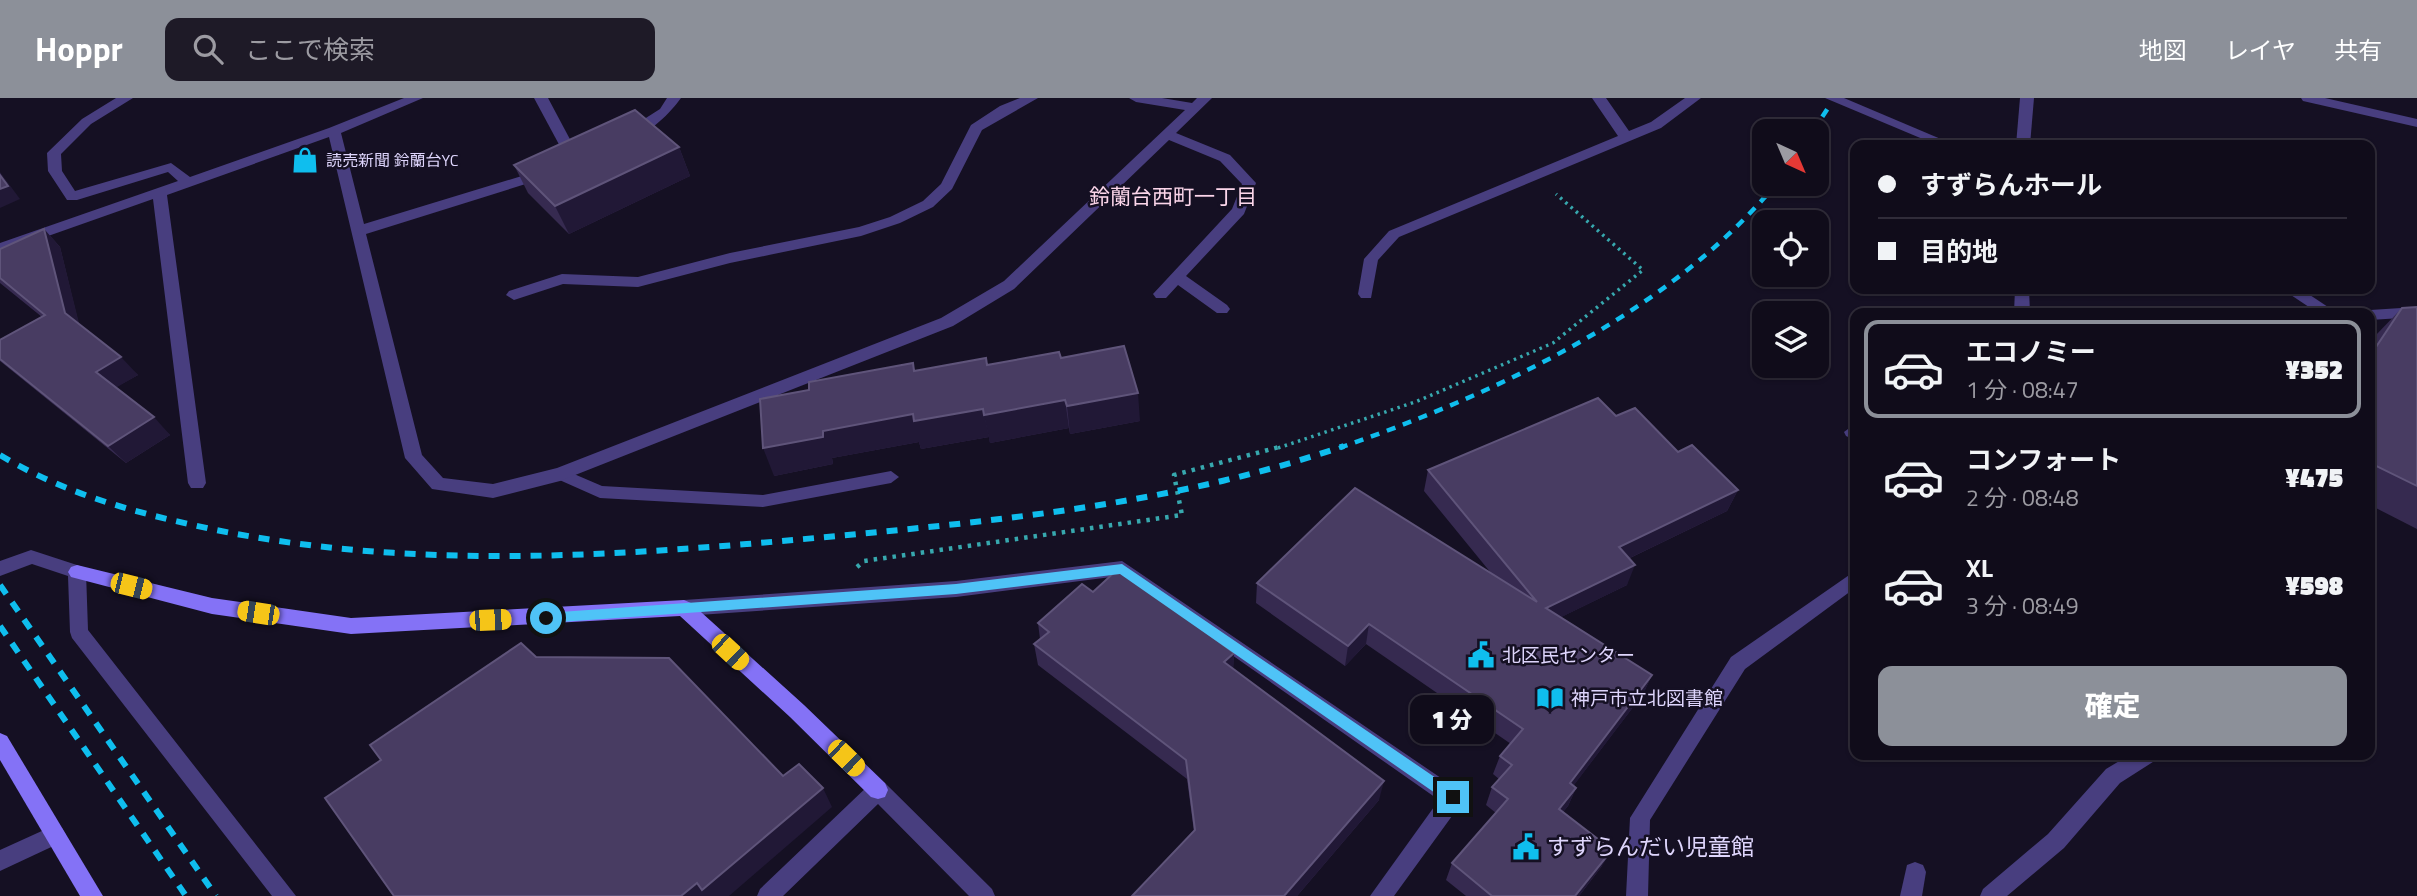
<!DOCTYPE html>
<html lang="ja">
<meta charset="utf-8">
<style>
:root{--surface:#100c1a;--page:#1e1a27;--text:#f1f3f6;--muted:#9c9ba2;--line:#302c39;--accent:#8c9099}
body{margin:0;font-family:"Titillium Web","Noto Sans JP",sans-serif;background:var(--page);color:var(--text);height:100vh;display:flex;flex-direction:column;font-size:26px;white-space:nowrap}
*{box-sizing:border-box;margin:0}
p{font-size:23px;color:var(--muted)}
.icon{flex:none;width:38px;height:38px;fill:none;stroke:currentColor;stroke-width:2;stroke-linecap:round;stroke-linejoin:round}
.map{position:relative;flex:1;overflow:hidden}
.panel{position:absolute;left:1850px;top:210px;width:525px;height:452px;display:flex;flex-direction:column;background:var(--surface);border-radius:14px;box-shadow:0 2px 5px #0004,0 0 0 2px var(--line)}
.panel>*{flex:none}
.top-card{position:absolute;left:1850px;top:42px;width:525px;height:154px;border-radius:14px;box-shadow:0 2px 5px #0004,0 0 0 2px var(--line);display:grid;align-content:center;height:154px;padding:0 28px;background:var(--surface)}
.needle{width:46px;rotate:136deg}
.controls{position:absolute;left:1752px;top:21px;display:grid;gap:14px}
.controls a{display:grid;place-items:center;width:77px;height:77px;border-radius:14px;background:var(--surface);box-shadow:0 2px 5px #0004,0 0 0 2px var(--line);font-size:35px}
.end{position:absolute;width:32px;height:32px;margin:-16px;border:9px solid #4fc3f7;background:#111;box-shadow:0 0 0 4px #111}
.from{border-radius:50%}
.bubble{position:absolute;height:49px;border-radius:14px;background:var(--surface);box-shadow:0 2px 5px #0004,0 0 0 2px var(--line);font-size:23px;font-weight:800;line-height:49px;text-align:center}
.car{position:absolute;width:21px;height:42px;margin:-21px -10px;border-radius:9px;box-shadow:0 0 5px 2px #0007;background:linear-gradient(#f5c518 24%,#345 0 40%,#f5c518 0 76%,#345 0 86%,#f5c518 0)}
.top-card b{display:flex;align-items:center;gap:24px;height:66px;font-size:26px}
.top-card b+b{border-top:2px solid var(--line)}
.top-card i{width:18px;height:18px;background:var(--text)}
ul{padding:12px 0 0;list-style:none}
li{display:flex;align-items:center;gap:21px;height:98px;margin:0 14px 10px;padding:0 14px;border:4px solid transparent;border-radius:14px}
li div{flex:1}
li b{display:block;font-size:26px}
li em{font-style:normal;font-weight:800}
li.on{border-color:var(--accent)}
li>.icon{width:63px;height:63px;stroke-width:1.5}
.cta{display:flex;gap:14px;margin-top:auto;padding:14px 28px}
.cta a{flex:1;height:80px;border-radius:14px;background:var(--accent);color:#fff;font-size:28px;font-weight:800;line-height:80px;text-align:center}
header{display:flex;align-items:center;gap:42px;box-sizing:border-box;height:98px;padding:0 35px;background:var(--accent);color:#fff}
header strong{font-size:33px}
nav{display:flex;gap:38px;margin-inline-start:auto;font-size:24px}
.search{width:490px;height:63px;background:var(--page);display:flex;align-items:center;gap:18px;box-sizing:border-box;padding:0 24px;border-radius:14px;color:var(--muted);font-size:26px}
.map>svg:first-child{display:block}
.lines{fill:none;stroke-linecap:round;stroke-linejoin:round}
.path-far1{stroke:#37a8ae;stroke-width:3.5;stroke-dasharray:2.5 4.5;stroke-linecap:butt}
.path{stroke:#37a8ae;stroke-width:4.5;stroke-dasharray:3.5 6;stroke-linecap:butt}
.lane{fill:#483e7f;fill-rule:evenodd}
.street{fill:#483e7f;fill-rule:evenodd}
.secondary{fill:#8472f6;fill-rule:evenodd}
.rail-far1{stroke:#0fbeee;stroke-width:4.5;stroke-dasharray:9 8;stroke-linecap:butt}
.rail{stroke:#0fbeee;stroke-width:6;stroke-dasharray:11 10;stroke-linecap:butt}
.wall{fill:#362a50}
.shaded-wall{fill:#211836}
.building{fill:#483c62;stroke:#5f547a;stroke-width:2}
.route{fill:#4fc3f7}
.labels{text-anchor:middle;stroke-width:5;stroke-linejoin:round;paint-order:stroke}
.far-poi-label{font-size:16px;fill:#ded5fc;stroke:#151023;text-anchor:start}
.poi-label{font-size:19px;fill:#ded5fc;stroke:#151023;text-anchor:start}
.neighbourhood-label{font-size:21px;fill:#fcd6ea;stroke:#151023}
.near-poi-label{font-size:23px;fill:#ded5fc;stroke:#151023;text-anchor:start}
</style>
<header>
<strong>Hoppr</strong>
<div class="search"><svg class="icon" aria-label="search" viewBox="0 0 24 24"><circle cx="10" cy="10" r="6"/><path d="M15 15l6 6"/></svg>ここで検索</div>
<nav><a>地図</a><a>レイヤ</a><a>共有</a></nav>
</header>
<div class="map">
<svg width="2417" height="798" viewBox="0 0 2417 798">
<rect width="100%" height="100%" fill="#151023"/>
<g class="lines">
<!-- path-far1 -->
<path class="path-far1" d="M1278 350 1415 304 1553 245 1643 172 1556 96"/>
<!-- path -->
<path class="path" d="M857 469 864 463 1182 417 1174 377 1283 348"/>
<!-- lane -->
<path class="lane" d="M560 370 602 388 763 397 891 373 899 379 891 385 763 409 600 400 555 380 552 376 555 372Z"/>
<!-- street -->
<g class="street">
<path d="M116 0H133L91 26 61 56 62 73 75 93 171 65 190 79 329 30 404 0H423L341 35 364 126 538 73H548V79L366 136 422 357 443 380 493 386 557 370 941 220 1004 183 1185 12 1136 4 1129 0H1162L1192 5 1197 0H1212L1176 35 1230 57 1256 85 1244 116 1186 178 1227 207 1230 211 1227 215H1217L1178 187 1166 200H1156L1153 196 1232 111 1242 86 1220 63 1169 42 1014 191 953 228 560 383 493 400 432 391 405 360 329 39 167 97 206 385 203 390H191L188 385 153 101 0 155V145L178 83 168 74 77 102H67L48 73 47 55 82 21Z"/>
<path d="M534 0H548L581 62 579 65H569Z"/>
<path d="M667 0H681C671 14 646 41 627 38V32L660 11Z"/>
<path d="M1020 0H1038L982 32 952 91 933 109 900 125 861 138 730 165 638 189 563 186 514 202 506 197 509 193 562 176 638 179 730 155 859 129 890 119 923 103 941 86 971 27 1000 8Z"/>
<path d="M1592 0H1606L1629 33 1651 24 1685 0H1701L1661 30 1399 139 1378 162 1371 200H1361L1358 196 1364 161 1389 133 1618 38Z"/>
<path d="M1825 0H1844L1955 47H1937Z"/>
<path d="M2020 0H2034L2030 47H2016Z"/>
<path d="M2301 0H2325L2417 21V29L2303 3Z"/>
<path d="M2015 191H2029L2030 215H2014Z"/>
<path d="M2282 191H2301L2337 215H2318Z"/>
<path d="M2417 209V219L2370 222V215H2363L2370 212Z"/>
<path d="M1852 328 1855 329V342L1846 338 1844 334Z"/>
<path d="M31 452 83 469 86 474 88 532 296 798H272L72 540 70 534 68 478 32 466 0 478V463Z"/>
<path d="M1122 463 1460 693 1463 700 1460 707 1394 798H1370L1439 702 1119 478 956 499 684 518 677 515 675 510 677 505 684 502 956 483Z"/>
<path d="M1855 473V490L1745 571 1650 722 1648 798H1626L1630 720 1731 559Z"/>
<path d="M2131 656H2159L2156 662 2120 685 2064 750 2007 798H1980L1983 791 2048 736 2106 671Z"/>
<path d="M878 683 885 685 992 791 995 798H969L878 706 783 798H757L760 791 871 685Z"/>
<path d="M55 727 62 730 66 737 62 744 0 773V752Z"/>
<path d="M1915 764 1923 767 1926 774 1922 798H1900L1907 767Z"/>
</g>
<!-- secondary -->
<g class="secondary">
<path d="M77 467 212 500 351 520 684 502 691 505 804 607 885 685 888 692 885 699 878 701 871 699 790 619 680 518 351 536 212 516 71 479 68 474 71 469Z"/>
<path d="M0 635 7 638 103 798H80L0 662Z"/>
</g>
<!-- rail-far1 -->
<g class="rail-far1">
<path d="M1813 33 1828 10"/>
<path d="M1339 350C1495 296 1668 216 1776 86"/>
</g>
<!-- rail -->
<g class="rail">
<path d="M0 357C60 393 125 412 193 427 405 475 622 458 837 438 1008 422 1181 404 1344 348"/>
<path d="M0 487 216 798"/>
<path d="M0 528 186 798"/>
</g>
</g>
<!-- wall -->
<g class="wall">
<path d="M679 49 690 78 569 136 528 95 514 67Z"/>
<path d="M44 131 60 149 79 227 138 277 116 289 170 337 126 365 0 263V242L42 219 0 185V151Z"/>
<path d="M2417 209V431L2370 407V246L2375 238 2402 210Z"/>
<path d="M1061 260 1140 323 1070 336 1069 330 990 345 989 339 921 351 919 344 832 360 833 366 774 378 809 292 913 265 915 273Z"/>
<path d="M1616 318 1678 354 1738 392 1727 413 1630 460 1627 487 1561 519 1652 577 1643 596 1573 688 1576 690 1568 708 1563 714 1602 768 1579 798H1466L1446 782 1452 765 1496 715 1486 707 1492 689 1499 681 1493 676 1500 658 1511 646 1366 546 1345 568 1256 505 1257 485 1491 475 1424 393 1428 372Z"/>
<path d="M1093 494 1234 555 1233 571 1379 702 1297 798H1132L1194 734 1187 681 1038 567 1034 546 1040 541 1038 525Z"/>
</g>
<!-- shaded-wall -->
<g class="shaded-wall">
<path d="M679 49 690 78 569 136 555 108Z"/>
<path d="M0 74 20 101 0 110Z"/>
<path d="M44 131 60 149 81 233 65 215Z"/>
<path d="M121 259 138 277 112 292 96 274Z"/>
<path d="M1138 295 1140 323 1070 336 1067 308Z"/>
<path d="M1065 302 1069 330 990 345 984 317Z"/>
<path d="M983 311 989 339 921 351 919 344 832 360 833 366 774 378 763 350 823 333 913 316Z"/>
<path d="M154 319 170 337 126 365 108 348Z"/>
<path d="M1738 392 1727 413 1611 469 1619 449Z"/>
<path d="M1635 467 1627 487 1539 530 1546 510Z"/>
<path d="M1369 526 1366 546 1345 568 1348 548Z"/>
<path d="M1234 555 1233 576 1224 564Z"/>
<path d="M1652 577 1643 596 1562 703 1570 685Z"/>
<path d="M1384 683 1379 702 1297 798H1284Z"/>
<path d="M823 690 832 709 729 798H681Z"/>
<path d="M1576 690 1568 708 1551 729 1559 711Z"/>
<path d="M1612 752 1602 768 1579 798H1575Z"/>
</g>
<!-- building -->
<g class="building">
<path d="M635 12 679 49 555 108 514 67Z"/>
<path d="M0 77 8 88 0 91Z"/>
<path d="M44 131 65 215 121 259 96 274 154 319 108 348 0 261V242L45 217 0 180V151Z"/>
<path d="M2417 209V388L2370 365V308L2372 304 2370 303V258L2402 210Z"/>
<path d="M1124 248 1138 295 1067 308 1065 302 984 317 983 311 914 323 913 316 823 333V339L763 350 760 301 809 292V284L913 265 914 273 986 260 987 267 1059 254 1061 260Z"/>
<path d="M1598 300 1616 318 1635 310 1678 354 1692 347 1738 392 1619 449 1635 467 1546 510 1652 577 1570 685 1576 690 1559 711 1612 752 1575 798H1492L1452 765 1508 701 1492 689 1512 667 1500 658 1523 631 1369 526 1348 548 1257 485 1355 390 1537 504 1428 372Z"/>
<path d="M1119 470 1234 555 1224 564 1384 683 1284 798H1132L1195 732 1186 662 1034 546 1049 534 1038 525 1082 486 1093 494Z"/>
<path d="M521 545 536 559 669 560 783 678 799 666 823 690 702 792 697 785 681 798H394L325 700 381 662 370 647Z"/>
</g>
<!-- route -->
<path class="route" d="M1122 466 1458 695V704H1448L1120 476 956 496 546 525 540 520 546 515 956 486Z"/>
<!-- icons -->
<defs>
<g id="shop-bare" transform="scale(2.1)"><path d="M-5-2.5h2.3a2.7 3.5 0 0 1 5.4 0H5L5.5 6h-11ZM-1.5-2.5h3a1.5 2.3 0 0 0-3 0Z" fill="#0fbeee" stroke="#151023" stroke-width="2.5" paint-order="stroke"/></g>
<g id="civic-bare" transform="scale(2.1)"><path d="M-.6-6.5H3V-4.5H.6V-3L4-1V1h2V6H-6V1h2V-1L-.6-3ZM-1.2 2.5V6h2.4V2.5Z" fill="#0fbeee" stroke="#151023" stroke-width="2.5" paint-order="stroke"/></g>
<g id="library-bare" transform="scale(2.1)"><path d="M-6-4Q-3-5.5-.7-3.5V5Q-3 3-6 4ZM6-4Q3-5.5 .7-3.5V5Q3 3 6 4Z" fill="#0fbeee" stroke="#151023" stroke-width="2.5" paint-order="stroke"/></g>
</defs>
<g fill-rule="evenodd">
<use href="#shop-bare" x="305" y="62"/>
<use href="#civic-bare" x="1481" y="557"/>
<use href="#library-bare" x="1550" y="600"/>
<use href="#civic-bare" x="1526" y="749"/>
</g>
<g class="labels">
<!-- far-poi labels -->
<g class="far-poi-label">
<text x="326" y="68">読売新聞 鈴蘭台YC</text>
</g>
<!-- poi labels -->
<g class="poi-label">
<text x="1502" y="564">北区民センター</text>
<text x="1571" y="607">神戸市立北図書館</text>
</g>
<!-- neighbourhood labels -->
<g class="neighbourhood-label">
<text x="1173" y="106">鈴蘭台西町一丁目</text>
</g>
<!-- near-poi labels -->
<g class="near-poi-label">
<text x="1547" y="757">すずらんだい児童館</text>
</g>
</g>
</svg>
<div class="controls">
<a><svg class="needle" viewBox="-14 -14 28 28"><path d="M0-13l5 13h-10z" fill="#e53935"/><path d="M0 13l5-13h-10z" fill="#9c9ba2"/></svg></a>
<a><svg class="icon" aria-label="locate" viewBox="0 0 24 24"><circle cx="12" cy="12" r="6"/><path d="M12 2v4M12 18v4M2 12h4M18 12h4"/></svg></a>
<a><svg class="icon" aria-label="layers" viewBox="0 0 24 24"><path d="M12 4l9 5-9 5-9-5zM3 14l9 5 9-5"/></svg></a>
</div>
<i class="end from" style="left:546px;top:520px"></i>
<i class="end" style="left:1453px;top:699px"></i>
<div class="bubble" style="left:1410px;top:597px;width:84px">1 分</div>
<i class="car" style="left:131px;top:488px;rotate:104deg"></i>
<i class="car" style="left:258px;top:515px;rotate:279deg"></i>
<i class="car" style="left:490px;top:522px;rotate:88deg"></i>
<i class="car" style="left:730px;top:554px;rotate:133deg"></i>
<i class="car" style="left:846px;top:660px;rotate:134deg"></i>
<div class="top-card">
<b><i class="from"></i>すずらんホール</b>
<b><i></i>目的地</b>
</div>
<section class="panel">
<ul>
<li class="on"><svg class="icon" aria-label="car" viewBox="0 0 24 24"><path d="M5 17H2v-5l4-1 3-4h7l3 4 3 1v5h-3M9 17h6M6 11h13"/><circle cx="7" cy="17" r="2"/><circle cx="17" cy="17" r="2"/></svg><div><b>エコノミー</b><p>1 分 · 08:47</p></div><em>¥352</em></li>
<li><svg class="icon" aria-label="car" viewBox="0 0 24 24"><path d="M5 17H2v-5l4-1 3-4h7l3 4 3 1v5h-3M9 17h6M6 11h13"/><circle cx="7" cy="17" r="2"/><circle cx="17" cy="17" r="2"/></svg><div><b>コンフォート</b><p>2 分 · 08:48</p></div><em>¥475</em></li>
<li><svg class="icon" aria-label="car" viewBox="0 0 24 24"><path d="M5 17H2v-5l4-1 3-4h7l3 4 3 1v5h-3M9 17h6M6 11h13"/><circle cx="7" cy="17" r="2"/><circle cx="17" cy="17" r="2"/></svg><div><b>XL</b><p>3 分 · 08:49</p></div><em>¥598</em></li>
</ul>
<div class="cta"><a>確定</a></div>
</section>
</div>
